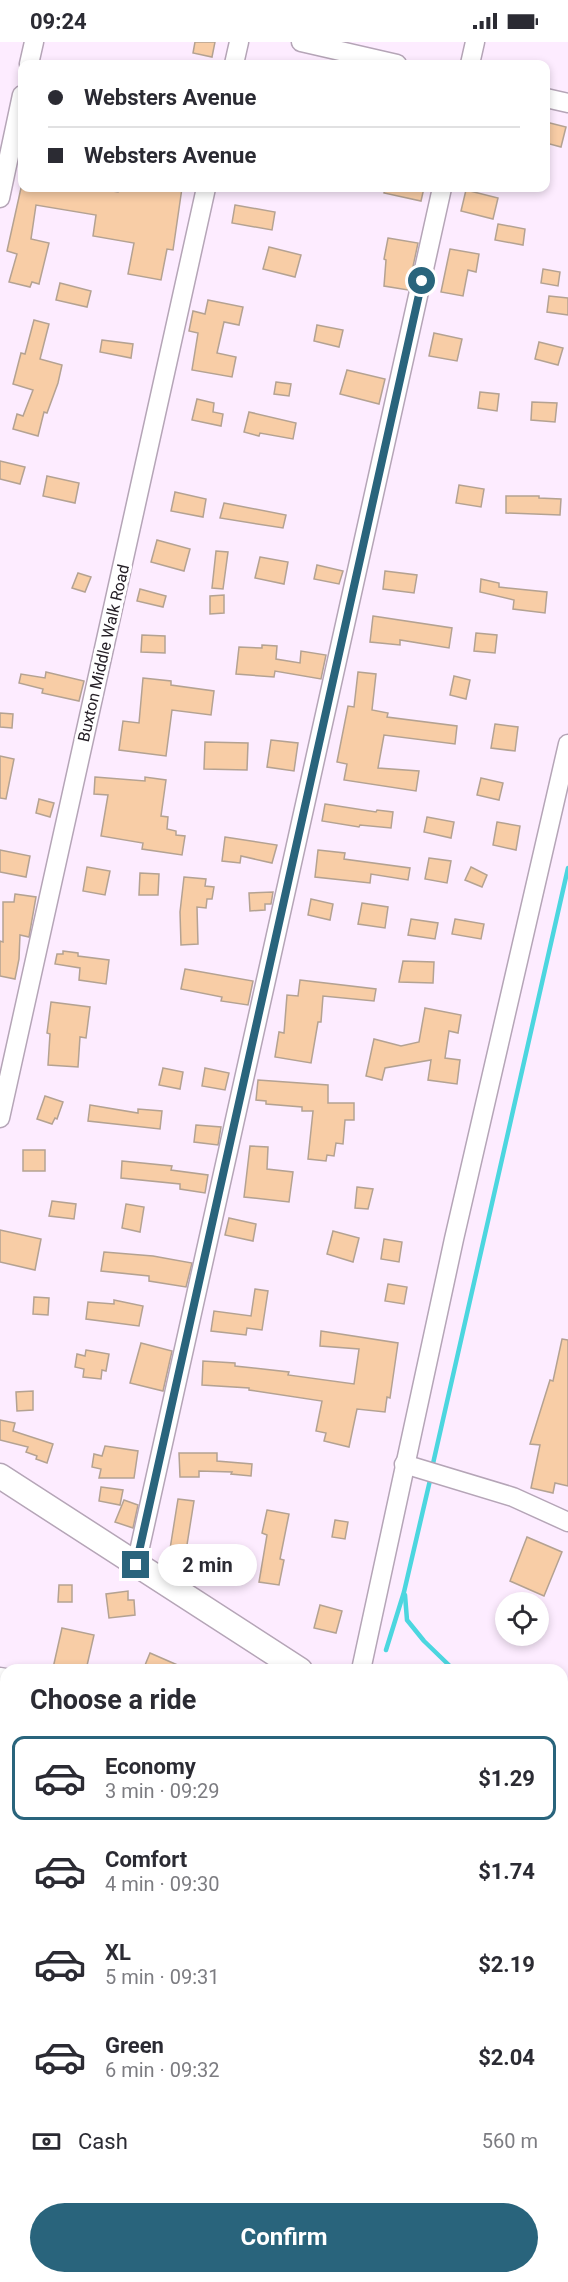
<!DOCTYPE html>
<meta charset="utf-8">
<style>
:root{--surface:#fff;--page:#f7f7f7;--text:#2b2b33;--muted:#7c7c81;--line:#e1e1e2;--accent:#29647c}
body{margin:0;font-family:Roboto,sans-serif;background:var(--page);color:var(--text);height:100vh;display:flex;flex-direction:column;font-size:22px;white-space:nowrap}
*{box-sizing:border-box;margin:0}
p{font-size:20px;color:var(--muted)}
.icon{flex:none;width:33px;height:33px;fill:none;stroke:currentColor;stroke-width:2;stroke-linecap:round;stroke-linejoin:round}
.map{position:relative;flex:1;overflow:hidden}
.panel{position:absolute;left:0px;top:1622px;width:568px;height:620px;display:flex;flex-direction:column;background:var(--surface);border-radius:18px 18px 0 0;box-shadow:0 3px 9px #0003}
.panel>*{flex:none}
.top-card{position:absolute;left:18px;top:18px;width:532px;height:132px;border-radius:12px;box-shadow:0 3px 9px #0003;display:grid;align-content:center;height:132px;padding:0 30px;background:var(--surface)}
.controls{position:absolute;left:495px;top:1550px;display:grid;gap:12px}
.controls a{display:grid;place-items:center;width:54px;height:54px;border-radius:50%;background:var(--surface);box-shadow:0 3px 9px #0003;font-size:30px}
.end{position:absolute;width:27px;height:27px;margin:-14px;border:8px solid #29647c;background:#fff;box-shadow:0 0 0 3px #fff}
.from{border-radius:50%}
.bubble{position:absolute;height:42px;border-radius:21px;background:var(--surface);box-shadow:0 3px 9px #0003;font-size:20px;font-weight:700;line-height:42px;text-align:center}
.top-card b{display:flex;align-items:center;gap:21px;height:57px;font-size:22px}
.top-card b+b{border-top:2px solid var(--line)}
.top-card i{width:15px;height:15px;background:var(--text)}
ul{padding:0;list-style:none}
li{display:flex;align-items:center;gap:18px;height:84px;margin:0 12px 9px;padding:0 18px;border:3px solid transparent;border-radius:12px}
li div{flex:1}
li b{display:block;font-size:22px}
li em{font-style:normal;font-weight:700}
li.on{border-color:var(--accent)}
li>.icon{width:54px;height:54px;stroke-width:1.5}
h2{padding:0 30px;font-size:27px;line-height:72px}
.pay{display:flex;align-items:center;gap:15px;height:66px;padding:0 30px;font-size:22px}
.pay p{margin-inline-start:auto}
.primary-button{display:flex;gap:12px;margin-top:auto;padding:12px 30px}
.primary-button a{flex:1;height:69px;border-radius:36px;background:var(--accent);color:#fff;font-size:24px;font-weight:700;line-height:69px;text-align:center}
.status{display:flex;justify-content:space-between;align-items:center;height:42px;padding:0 30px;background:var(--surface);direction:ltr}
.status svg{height:16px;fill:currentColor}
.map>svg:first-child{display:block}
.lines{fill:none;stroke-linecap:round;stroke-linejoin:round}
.stream{stroke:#4cd6df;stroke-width:4.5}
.building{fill:#f8cda6;stroke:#b4a292;stroke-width:1.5}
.minor-casing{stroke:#b5a5b7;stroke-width:21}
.secondary-casing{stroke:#b5a5b7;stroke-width:27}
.minor{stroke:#fff;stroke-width:18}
.secondary{stroke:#fff;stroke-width:24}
.route{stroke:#29647c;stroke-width:8}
.labels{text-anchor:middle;stroke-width:6;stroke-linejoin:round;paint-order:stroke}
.street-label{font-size:16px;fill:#262027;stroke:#fff}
</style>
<div class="status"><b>09:24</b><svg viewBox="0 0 49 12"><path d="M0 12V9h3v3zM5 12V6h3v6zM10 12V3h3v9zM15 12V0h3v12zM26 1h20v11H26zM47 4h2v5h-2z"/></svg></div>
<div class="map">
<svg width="568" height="2240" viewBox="0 0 568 2240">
<rect width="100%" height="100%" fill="#fdecff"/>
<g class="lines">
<!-- stream -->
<g class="stream">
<path d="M432 1426 568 826"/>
<path d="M405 1553 407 1578 424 1599 454 1628"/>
<path d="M386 1608 404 1550 431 1434"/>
<path d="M562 1697 568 1700"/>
<path d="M240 2240 241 2235"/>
</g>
</g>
<!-- building -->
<g class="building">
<path d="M195 0H215L212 15 193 11Z"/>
<path d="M546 80 566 85 561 105 546 101Z"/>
<path d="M21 146H94L118 150 119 146H182L173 208 167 207 161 238 128 232 134 201 93 194 96 173 36 163 31 197 49 201 39 242 32 240 30 245 9 240 17 212 7 209Z"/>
<path d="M385 146H424L421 159 384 151Z"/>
<path d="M466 148 498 156 493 177 461 169Z"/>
<path d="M235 163 275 170 272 188 232 181Z"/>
<path d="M498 182 525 187 523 203 495 198Z"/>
<path d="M388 196 418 201 408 248 384 244 386 218 384 217Z"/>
<path d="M269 205 301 213 295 235 263 227Z"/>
<path d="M450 207 479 212 476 230 468 228 463 254 441 250Z"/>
<path d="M543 227 560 230 558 244 541 241Z"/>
<path d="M60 241 91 249 87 265 56 258Z"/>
<path d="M549 254 568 256V273L547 270Z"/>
<path d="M208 258 243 265 239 283 224 280 217 311 236 315 232 335 192 328 198 291 189 289 193 269 205 272Z"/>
<path d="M34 278 49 282 40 317 62 323 58 341 47 371 44 370 38 394 13 387 17 372 23 374 33 348 13 342 21 311 25 312Z"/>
<path d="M317 283 343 288 339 305 314 299Z"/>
<path d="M434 291 462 297 457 319 429 314Z"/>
<path d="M102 298 133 302 131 316 100 310Z"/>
<path d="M539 300 563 306 558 323 535 317Z"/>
<path d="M347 328 385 337 379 362 340 352Z"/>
<path d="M276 340 291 342 289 354 274 352Z"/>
<path d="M480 350 499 352 497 369 478 366Z"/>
<path d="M197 357 214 361 213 370 223 372 221 384 192 378Z"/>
<path d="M532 360 557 361 555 380 531 378Z"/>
<path d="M249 370 296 381 293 397 260 391 259 394 244 390Z"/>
<path d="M0 419 25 425 20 442 0 437Z"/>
<path d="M47 434 79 441 75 461 43 454Z"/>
<path d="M459 443 484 447 481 465 456 461Z"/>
<path d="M175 450 206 457 203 475 171 469Z"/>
<path d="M506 454H539V456L561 457 560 473 506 471Z"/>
<path d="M224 461 286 473 283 486 220 476Z"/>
<path d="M157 498 190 507 184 529 151 520Z"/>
<path d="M216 509 228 510 223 547 212 546Z"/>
<path d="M260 515 288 520 284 542 255 536Z"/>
<path d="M317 523 343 529 339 542 314 537Z"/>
<path d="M385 529 417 533 414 551 383 547Z"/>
<path d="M78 531 91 535 85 550 72 546Z"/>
<path d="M481 537 499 541V545L547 550 545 571 513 567 514 558 480 550Z"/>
<path d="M140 547 166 554 163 565 137 559Z"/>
<path d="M224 553V571L210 572V554Z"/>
<path d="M373 574 452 586 449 606 400 598V603L370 600Z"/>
<path d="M476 591 497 593 495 611 474 609Z"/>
<path d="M142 593 165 594V611L141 610Z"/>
<path d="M262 603 277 604 276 617 300 621 301 609 326 613 321 637 275 629 274 635 236 632 239 605 262 606Z"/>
<path d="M46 630 84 639 79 659 42 651 43 647 19 641 21 632 45 636Z"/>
<path d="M358 630 376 632 372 668 388 671 387 675 457 684 455 702 384 693 378 726 419 729 416 749 344 738 347 722 337 720 348 664 354 665Z"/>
<path d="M454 634 470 638 466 657 450 653Z"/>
<path d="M143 636 171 639V643L214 649 211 673 172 668 166 714 119 708 123 679 139 681Z"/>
<path d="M0 671 13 672 12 686 0 685Z"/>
<path d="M495 682 518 685 515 709 491 706Z"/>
<path d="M271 698 298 701 294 729 267 725Z"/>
<path d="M205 700 248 701 247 728 204 727Z"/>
<path d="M0 714 14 717 6 757 0 756Z"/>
<path d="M95 735 145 739V735L166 738 161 774 168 775 167 787 176 789V793L185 794 182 813 142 807 143 801 101 794 108 753 94 752Z"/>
<path d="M481 736 503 741 499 758 477 753Z"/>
<path d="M39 757 54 761 50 775 36 771Z"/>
<path d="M325 762 376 770 377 768 393 770 391 786 360 783 359 785 322 779Z"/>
<path d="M427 775 454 780 451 796 424 790Z"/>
<path d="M497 780 520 784 516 808 493 803Z"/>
<path d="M225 795 277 803 272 821 241 814 240 821 222 819Z"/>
<path d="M0 808 30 814 26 835 0 830Z"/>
<path d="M318 808 345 811 344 817 410 826 408 838 371 832 370 841 315 835Z"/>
<path d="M429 816 451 819 447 841 425 837Z"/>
<path d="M87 825 110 829 105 853 83 849Z"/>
<path d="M471 825 487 833 482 845 465 838Z"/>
<path d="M140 831 159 832 158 853H139Z"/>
<path d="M184 835 206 837 205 844 214 845 212 857H207L206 866 197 865 198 902 181 903 180 870Z"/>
<path d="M273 850 271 862H265V868L250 869 249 851Z"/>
<path d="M15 852 36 855 29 895 20 893 19 917 15 937 0 934V899L3 900V860H14Z"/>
<path d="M311 857 333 862 330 878 308 873Z"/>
<path d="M362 861 388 865 385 886 358 882Z"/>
<path d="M411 877 438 881 435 897 408 893Z"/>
<path d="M455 877 484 882 481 897 452 892Z"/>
<path d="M63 909 78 911V914L109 918 106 942 79 938 80 926 55 922 57 912H63Z"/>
<path d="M403 919 434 920 433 941 399 940Z"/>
<path d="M185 927 253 939 248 963 221 959 222 955 181 947Z"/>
<path d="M300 938 376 947 374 959 323 954 321 980H318L311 1021 275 1015 279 990 284 991 287 953 298 954Z"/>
<path d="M51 960 90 965 86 996 80 995 78 1025 48 1023 50 992 47 991Z"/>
<path d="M425 966 461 973 458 991 449 989 445 1016 460 1018 457 1042 428 1038 431 1018 385 1026 382 1038 366 1034 374 997 401 1004 419 1000Z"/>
<path d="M163 1026 183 1030 180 1047 159 1043Z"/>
<path d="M205 1026 229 1031 225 1048 202 1044Z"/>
<path d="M258 1038 328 1043V1061H354V1078H345L343 1102 336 1101 334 1114 327 1113 326 1119 308 1117 313 1069H302V1065L266 1062V1059L256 1058Z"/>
<path d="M45 1054 63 1060 57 1077 55 1076 52 1082 37 1077Z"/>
<path d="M90 1063 138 1071V1067L162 1069 160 1087 88 1079Z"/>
<path d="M196 1083 221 1085 218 1103 194 1100Z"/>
<path d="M250 1104 268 1105 267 1127 293 1130 289 1160 244 1155Z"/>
<rect x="23" y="1108" width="22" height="21"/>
<path d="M122 1119 172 1124 171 1128 208 1133 205 1151 180 1147V1142L121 1136Z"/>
<path d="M357 1145 373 1147 368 1167 355 1166Z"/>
<path d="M52 1159 76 1162 74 1177 49 1174Z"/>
<path d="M126 1162 144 1165 140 1190 122 1186Z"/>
<path d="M229 1176 256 1182 253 1199 225 1193Z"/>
<path d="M0 1188 41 1197 35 1228 0 1220Z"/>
<path d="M333 1189 359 1196 353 1220 327 1212Z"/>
<path d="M384 1197 402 1200 399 1220 381 1217Z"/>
<path d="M104 1210 153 1214 192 1221 186 1245 149 1239V1234L101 1229Z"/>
<path d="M388 1242 407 1245 404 1262 385 1259Z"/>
<path d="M255 1247 268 1249 262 1288 247 1286 246 1293 211 1289 214 1269 251 1274Z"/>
<path d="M34 1255 49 1256 48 1273 33 1272Z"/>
<path d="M114 1258 143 1264 139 1284 86 1277 88 1260 114 1262Z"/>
<path d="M321 1289 398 1301 390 1356 387 1355 385 1370 357 1367 349 1405 324 1399 326 1391 316 1389 322 1359 249 1348V1346L202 1343 203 1319 235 1321V1324L289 1330 288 1333 354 1342 359 1307 320 1304Z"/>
<path d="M562 1297 568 1298V1444L555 1441 553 1451 531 1446 540 1403 530 1402 550 1338 553 1339Z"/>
<path d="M141 1301 172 1309 163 1349 130 1341Z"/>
<path d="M86 1308 109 1312 106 1329 102 1328 101 1337 83 1335 84 1327 75 1325 77 1312 85 1314Z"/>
<path d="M33 1349V1368L17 1369 16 1350Z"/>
<path d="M0 1378 15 1381 13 1389 53 1402 47 1421 36 1417 37 1414 26 1410 28 1405 0 1398Z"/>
<path d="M105 1404 138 1409 134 1436H99L101 1427 92 1425 94 1412 102 1414Z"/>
<path d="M179 1411H217V1419L252 1422 251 1434 231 1432 232 1430 199 1429V1435H180Z"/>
<path d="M101 1445 123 1448 120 1463 99 1459Z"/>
<path d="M178 1457 194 1459 186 1509 170 1507Z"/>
<path d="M124 1458 138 1463 133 1486 115 1480Z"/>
<path d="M267 1468 289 1472 280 1517 284 1518 279 1543 259 1540 267 1493 262 1491Z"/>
<path d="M335 1478 348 1480 345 1497 332 1495Z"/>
<path d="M527 1495 562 1510 544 1554 510 1539Z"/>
<path d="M219 1506 236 1509 233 1530 216 1528Z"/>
<path d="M59 1543H72V1560H58Z"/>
<path d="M128 1549V1558H134L135 1573 109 1576 106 1552Z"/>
<path d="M320 1563 342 1569 336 1591 314 1586Z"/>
<path d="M62 1586 94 1593 86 1628 53 1626Z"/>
<path d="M150 1611 189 1628H143Z"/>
</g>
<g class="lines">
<!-- minor casing -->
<g class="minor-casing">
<g id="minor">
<path d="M301 0 397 22"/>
<path d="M29 22 34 0"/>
<path d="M234 22 239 0"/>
<path d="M470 22 475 0"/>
<path d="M546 56 568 61"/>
<path d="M0 156 22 53"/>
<path d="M0 1076 206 146"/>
<path d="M404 1422 513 1455 568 1480"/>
<path d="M136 1523 442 146"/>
<path d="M361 1628 454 1197 568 702"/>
<path d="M0 1635 6 1636"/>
<path d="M562 2004 568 2006"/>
<path d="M562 2167 568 2169"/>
<path d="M0 2179 6 2150"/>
<path d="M224 2240 225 2235"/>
<path d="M461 2240 462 2235"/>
</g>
</g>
<!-- secondary casing -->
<g class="secondary-casing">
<g id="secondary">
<path d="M0 1434 300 1628"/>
<path d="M562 1793 568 1797"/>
</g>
</g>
<!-- minor -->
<use href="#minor" class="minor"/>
<!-- secondary -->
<use href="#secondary" class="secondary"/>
</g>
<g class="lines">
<!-- route -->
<path class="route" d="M136 1523 422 239"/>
</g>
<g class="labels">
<!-- street labels -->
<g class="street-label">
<text transform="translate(103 611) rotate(-77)" y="6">Buxton Middle Walk Road</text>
</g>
</g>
</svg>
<div class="controls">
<a><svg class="icon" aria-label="locate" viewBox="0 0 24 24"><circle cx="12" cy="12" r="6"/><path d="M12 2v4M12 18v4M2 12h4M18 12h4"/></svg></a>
</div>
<i class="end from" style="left:422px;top:239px"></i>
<i class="end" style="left:136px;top:1523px"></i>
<div class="bubble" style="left:158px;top:1502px;width:99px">2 min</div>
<div class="top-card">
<b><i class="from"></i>Websters Avenue</b>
<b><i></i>Websters Avenue</b>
</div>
<section class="panel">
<h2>Choose a ride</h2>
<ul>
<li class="on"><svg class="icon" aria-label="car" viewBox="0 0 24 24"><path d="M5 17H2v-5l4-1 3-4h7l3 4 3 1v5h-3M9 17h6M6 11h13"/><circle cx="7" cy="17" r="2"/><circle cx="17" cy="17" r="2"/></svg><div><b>Economy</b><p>3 min · 09:29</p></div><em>$1.29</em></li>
<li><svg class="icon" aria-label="car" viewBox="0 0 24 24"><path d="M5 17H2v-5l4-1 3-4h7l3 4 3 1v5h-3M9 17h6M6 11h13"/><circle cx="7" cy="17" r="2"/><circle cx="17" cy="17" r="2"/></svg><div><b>Comfort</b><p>4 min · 09:30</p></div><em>$1.74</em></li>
<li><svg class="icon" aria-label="car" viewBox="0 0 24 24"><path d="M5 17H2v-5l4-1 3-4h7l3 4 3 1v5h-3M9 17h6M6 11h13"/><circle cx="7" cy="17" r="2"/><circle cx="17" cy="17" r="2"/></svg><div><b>XL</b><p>5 min · 09:31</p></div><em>$2.19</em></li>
<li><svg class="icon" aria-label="car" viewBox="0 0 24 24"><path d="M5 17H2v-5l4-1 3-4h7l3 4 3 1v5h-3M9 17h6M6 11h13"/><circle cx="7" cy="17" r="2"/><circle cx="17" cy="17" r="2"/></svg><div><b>Green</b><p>6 min · 09:32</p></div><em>$2.04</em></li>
</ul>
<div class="pay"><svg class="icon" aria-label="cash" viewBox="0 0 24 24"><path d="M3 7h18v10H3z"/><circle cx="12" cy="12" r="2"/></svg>Cash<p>560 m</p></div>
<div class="primary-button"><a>Confirm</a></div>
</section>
</div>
